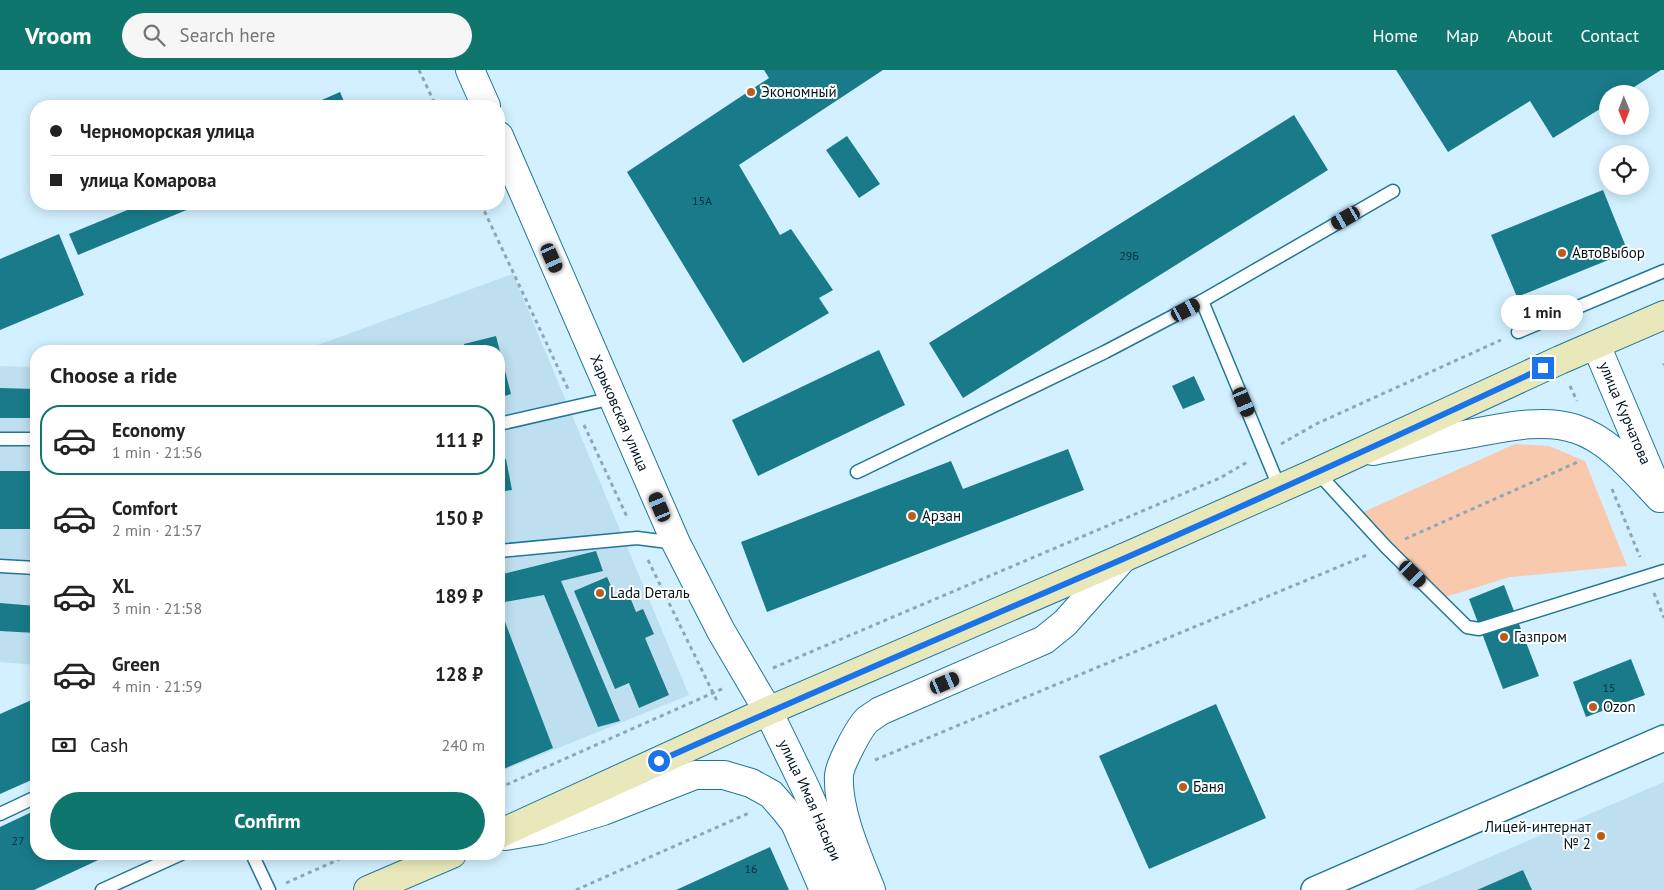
<!DOCTYPE html>
<meta charset="utf-8">
<style>
:root{--surface:#fff;--page:#f6f6f6;--text:#222;--muted:#767676;--line:#e0e0e0;--accent:#0f766e}
body{margin:0;font-family:"PT Sans",sans-serif;background:var(--page);color:var(--text);height:100vh;display:flex;flex-direction:column;font-size:19px;white-space:nowrap}
*{box-sizing:border-box;margin:0}
p{font-size:16px;color:var(--muted)}
.icon{flex:none;width:28px;height:28px;fill:none;stroke:currentColor;stroke-width:2;stroke-linecap:round;stroke-linejoin:round}
.map{position:relative;flex:1;overflow:hidden}
.panel{position:absolute;left:30px;top:275px;width:475px;height:515px;display:flex;flex-direction:column;background:var(--surface);border-radius:20px;box-shadow:0 2px 12px #0003}
.panel>*{flex:none}
.hud{position:absolute;left:30px;top:30px;width:475px;height:110px;border-radius:20px;box-shadow:0 2px 12px #0003;display:grid;align-content:center;height:110px;padding:0 20px;background:var(--surface)}
.needle{width:32px;rotate:179deg}
.tools{position:absolute;left:1599px;top:15px;display:grid;gap:10px}
.tools a{display:grid;place-items:center;width:50px;height:50px;border-radius:50%;background:var(--surface);box-shadow:0 2px 12px #0003;font-size:25px}
.end{position:absolute;width:22px;height:22px;margin:-11px;border:6px solid #1a73e8;background:#fff;box-shadow:0 0 0 2px #fff}
.from{border-radius:50%}
.bubble{position:absolute;height:35px;border-radius:18px;background:var(--surface);box-shadow:0 2px 12px #0003;font-size:16px;font-weight:600;line-height:35px;text-align:center}
.car{position:absolute;width:15px;height:30px;margin:-15px -8px;border-radius:6px;box-shadow:0 0 4px 1px #0007;background:linear-gradient(#222 24%,#8ab4d8 0 40%,#222 0 76%,#8ab4d8 0 86%,#222 0)}
.hud b{display:flex;align-items:center;gap:18px;height:48px;font-size:19px}
.hud b+b{border-top:1px solid var(--line)}
.hud i{width:12px;height:12px;background:var(--text)}
ul{padding:0;list-style:none}
li{display:flex;align-items:center;gap:15px;height:70px;margin:0 10px 8px;padding:0 10px;border:2px solid transparent;border-radius:20px}
li div{flex:1}
li b{display:block;font-size:19px}
li em{font-style:normal;font-weight:600}
li.current{border-color:var(--accent)}
li>.icon{width:45px;height:45px;stroke-width:1.5}
h2{padding:0 20px;font-size:22px;line-height:60px}
.pay{display:flex;align-items:center;gap:12px;height:55px;padding:0 20px;font-size:19px}
.pay p{margin-inline-start:auto}
.primary-button{display:flex;gap:10px;margin-top:auto;padding:10px 20px}
.primary-button a{flex:1;height:58px;border-radius:30px;background:var(--accent);color:#fff;font-size:20px;font-weight:600;line-height:58px;text-align:center}
header{display:flex;align-items:center;gap:30px;box-sizing:border-box;height:70px;padding:0 25px;background:var(--accent);color:#fff}
header strong{font-size:24px}
nav{display:flex;gap:28px;margin-inline-start:auto;font-size:18px}
.search{width:350px;height:45px;background:var(--page);display:flex;align-items:center;gap:12px;box-sizing:border-box;padding:0 18px;border-radius:28px;color:var(--muted);font-size:19px}
.map>svg:first-child{display:block}
.built{fill:#bedfef}
.green{fill:#f9c9ae}
.building{fill:#197b89}
.lines{fill:none;stroke-linecap:round;stroke-linejoin:round}
.service-casing{stroke:#217799;stroke-width:15}
.minor-casing{stroke:#217799;stroke-width:28}
.tertiary-casing{stroke:#217799;stroke-width:30}
.secondary-casing{stroke:#217799;stroke-width:30}
.path{stroke:#8da8b5;stroke-width:3;stroke-dasharray:4 4;stroke-linecap:butt}
.service{stroke:#fff;stroke-width:12}
.minor{stroke:#fff;stroke-width:25}
.tertiary{stroke:#fff;stroke-width:28}
.secondary{stroke:#e8e8bb;stroke-width:28}
.route{stroke:#1a73e8;stroke-width:6}
.poi-dot{fill:#bc5c19;stroke:#fff;stroke-width:2}
.labels{text-anchor:middle;stroke-width:4;stroke-linejoin:round;paint-order:stroke}
.number-label{font-size:12px;fill:#062e3a}
.poi-label{font-size:15px;fill:#00141f;stroke:#fff;text-anchor:start}
.street-label{font-size:15px;fill:#00141f;stroke:#fff}
</style>
<header>
<strong>Vroom</strong>
<div class="search"><svg class="icon" aria-label="search" viewBox="0 0 24 24"><circle cx="10" cy="10" r="6"/><path d="M15 15l6 6"/></svg>Search here</div>
<nav><a>Home</a><a>Map</a><a>About</a><a>Contact</a></nav>
</header>
<div class="map">
<svg width="1664" height="820" viewBox="0 0 1664 820">
<rect width="100%" height="100%" fill="#d2f0ff"/>
<!-- built -->
<g class="built">
<path d="M513 204 689 625 499 702V281H301Z"/>
<path d="M0 296 36 297V595L0 592Z"/>
<path d="M1664 712V820H1413Z"/>
</g>
<!-- green -->
<path class="green" d="M1515 374 1549 376 1585 391 1627 496 1510 507 1442 528 1361 443Z"/>
<!-- building -->
<g class="building">
<path d="M764 0H883L739 95 780 165 791 159 833 220 819 228 829 243 743 293 627 102 769 8Z"/>
<path d="M1396 0H1661L1623 24H1608V34L1553 68 1530 31 1448 82Z"/>
<path d="M340 22 346 36H308Z"/>
<path d="M1294 45 1328 100 963 328 929 273Z"/>
<path d="M847 66 880 114 859 128 826 80Z"/>
<path d="M1603 120 1628 182 1517 227 1491 165Z"/>
<path d="M142 134H201L78 185 69 164Z"/>
<path d="M326 134H343L329 140Z"/>
<path d="M59 164 84 225 0 260V189Z"/>
<path d="M496 266 511 324 499 328V281H465L464 274Z"/>
<path d="M879 280 905 335 758 406 732 350Z"/>
<path d="M1194 306 1205 330 1183 339 1172 316Z"/>
<path d="M0 318 36 319V348H0Z"/>
<path d="M1068 379 1084 420 767 542 741 472 951 391 963 419Z"/>
<path d="M506 389 512 420 499 422V391Z"/>
<rect x="0" y="401" width="36" height="58"/>
<path d="M596 481 603 501 561 511 620 651 598 657 544 525 499 533V505Z"/>
<path d="M607 507 616 527 628 522 636 542 643 539 654 564 645 568 669 625 639 638 629 613 615 619 574 521Z"/>
<path d="M1504 515 1539 606 1503 619 1469 529Z"/>
<path d="M0 533 36 536V563L0 561Z"/>
<path d="M499 536 553 678 501 700 499 694Z"/>
<path d="M1631 589 1645 625 1586 647 1573 612Z"/>
<path d="M36 628V708L0 724V644Z"/>
<path d="M1216 634 1266 748 1149 799 1099 686Z"/>
<path d="M36 740V784H111L34 820H0V757Z"/>
<path d="M770 777 789 820H676Z"/>
<path d="M1523 800 1532 820H1477Z"/>
</g>
<g class="lines">
<!-- service casing -->
<g class="service-casing">
<g id="service">
<path d="M1202 231 1393 121"/>
<path d="M1518 262 1664 201"/>
<path d="M499 354 613 328"/>
<path d="M0 369H36"/>
<path d="M857 402 1105 282 1202 231 1280 419"/>
<path d="M1317 402 1386 477 1467 557 1479 559 1664 501"/>
<path d="M499 481 637 468 676 473"/>
<path d="M0 496 36 498"/>
<path d="M0 744 36 727"/>
<path d="M252 784 269 820"/>
<path d="M102 820 181 784"/>
</g>
</g>
<!-- minor casing -->
<g class="minor-casing">
<path id="minor" d="M1314 820 1664 668"/>
</g>
<!-- tertiary casing -->
<g class="tertiary-casing">
<g id="tertiary">
<path d="M470 0 486 36"/>
<path id="s1" d="M499 66 676 473 721 561 768 641 806 719 850 820"/>
<path id="s2" d="M1596 275 1655 414"/>
<path d="M1373 381C1403 375 1433 370 1463 365 1497 359 1542 347 1576 359 1610 370 1636 403 1660 428"/>
<path d="M505 766 541 760 603 741 695 705H724L751 713 771 724 785 740 795 753 824 820"/>
<path d="M871 820C858 787 837 741 839 705 840 694 859 658 867 650 871 647 876 644 880 641L1044 570 1065 553 1123 488"/>
</g>
</g>
<!-- secondary casing -->
<g class="secondary-casing">
<g id="secondary">
<path d="M499 764 768 641 1123 488 1317 402 1560 290 1664 245"/>
<path d="M368 820 452 784"/>
</g>
</g>
<!-- path -->
<g class="path">
<path d="M419 0 436 36"/>
<path d="M481 134 568 319"/>
<path d="M1663 295 1664 294"/>
<path d="M1570 316 1577 331"/>
<path d="M584 355 628 449"/>
<path d="M1281 374 1316 354 1501 270"/>
<path d="M1612 419 1640 487"/>
<path d="M1405 469 1580 391"/>
<path d="M648 490 718 633"/>
<path d="M1654 523 1664 548"/>
<path d="M773 598 1220 408 1249 391"/>
<path d="M875 690 1367 485"/>
<path d="M499 718 724 618"/>
<path d="M286 813 351 784"/>
<path d="M576 820 749 743"/>
</g>
<!-- service -->
<use href="#service" class="service"/>
<!-- minor -->
<use href="#minor" class="minor"/>
<!-- tertiary -->
<use href="#tertiary" class="tertiary"/>
<!-- secondary -->
<use href="#secondary" class="secondary"/>
</g>
<g class="lines">
<!-- route -->
<path class="route" d="M659 691C813 622 968 556 1123 489 1264 427 1404 363 1543 298"/>
</g>
<!-- markers -->
<g class="poi-dot">
<circle cx="751" cy="22" r="5"/>
<circle cx="1562" cy="183" r="5"/>
<circle cx="912" cy="446" r="5"/>
<circle cx="600" cy="523" r="5"/>
<circle cx="1504" cy="567" r="5"/>
<circle cx="1593" cy="637" r="5"/>
<circle cx="1183" cy="717" r="5"/>
<circle cx="1601" cy="766" r="5"/>
</g>
<g class="labels">
<!-- number labels -->
<g class="number-label">
<text x="702" y="135">15А</text>
<text x="1129" y="190">29Б</text>
<text x="1609" y="622">15</text>
<text x="18" y="775">27</text>
<text x="751" y="803">16</text>
</g>
<!-- poi labels -->
<g class="poi-label">
<text x="761" y="27">Экономный</text>
<text x="1572" y="188">АвтоВыбор</text>
<text x="922" y="451">Арзан</text>
<text x="610" y="528">Lada Dеталь</text>
<text x="1514" y="572">Газпром</text>
<text x="1603" y="642">Ozon</text>
<text x="1193" y="722">Баня</text>
<text x="1591" y="762" text-anchor="end">Лицей-интернат<tspan x="1591" dy="17">№ 2</tspan></text>
</g>
<!-- street labels -->
<g class="street-label">
<text dy="5" stroke="none"><textPath href="#s2" startOffset="74">улица Курчатова</textPath></text>
<text dy="5" stroke="none"><textPath href="#s1" startOffset="302">Харьковская улица</textPath></text>
<text dy="5" stroke="none"><textPath href="#s1" startOffset="734">улица Имая Насыри</textPath></text>
</g>
</g>
</svg>
<div class="tools">
<a><svg class="needle" viewBox="-14 -14 28 28"><path d="M0-13l5 13h-10z" fill="#e53935"/><path d="M0 13l5-13h-10z" fill="#767676"/></svg></a>
<a><svg class="icon" aria-label="locate" viewBox="0 0 24 24"><circle cx="12" cy="12" r="6"/><path d="M12 2v4M12 18v4M2 12h4M18 12h4"/></svg></a>
</div>
<i class="end from" style="left:659px;top:691px"></i>
<i class="end" style="left:1543px;top:298px"></i>
<div class="bubble" style="left:1501px;top:225px;width:82px">1 min</div>
<i class="car" style="left:1346px;top:148px;rotate:240deg"></i>
<i class="car" style="left:552px;top:188px;rotate:156deg"></i>
<i class="car" style="left:1186px;top:240px;rotate:62deg"></i>
<i class="car" style="left:1244px;top:332px;rotate:157deg"></i>
<i class="car" style="left:660px;top:437px;rotate:337deg"></i>
<i class="car" style="left:1413px;top:504px;rotate:135deg"></i>
<i class="car" style="left:945px;top:613px;rotate:67deg"></i>
<div class="hud">
<b><i class="from"></i>Черноморская улица</b>
<b><i></i>улица Комарова</b>
</div>
<section class="panel">
<h2>Choose a ride</h2>
<ul>
<li class="current"><svg class="icon" aria-label="car" viewBox="0 0 24 24"><path d="M5 17H2v-5l4-1 3-4h7l3 4 3 1v5h-3M9 17h6M6 11h13"/><circle cx="7" cy="17" r="2"/><circle cx="17" cy="17" r="2"/></svg><div><b>Economy</b><p>1 min · 21:56</p></div><em>111 ₽</em></li>
<li><svg class="icon" aria-label="car" viewBox="0 0 24 24"><path d="M5 17H2v-5l4-1 3-4h7l3 4 3 1v5h-3M9 17h6M6 11h13"/><circle cx="7" cy="17" r="2"/><circle cx="17" cy="17" r="2"/></svg><div><b>Comfort</b><p>2 min · 21:57</p></div><em>150 ₽</em></li>
<li><svg class="icon" aria-label="car" viewBox="0 0 24 24"><path d="M5 17H2v-5l4-1 3-4h7l3 4 3 1v5h-3M9 17h6M6 11h13"/><circle cx="7" cy="17" r="2"/><circle cx="17" cy="17" r="2"/></svg><div><b>XL</b><p>3 min · 21:58</p></div><em>189 ₽</em></li>
<li><svg class="icon" aria-label="car" viewBox="0 0 24 24"><path d="M5 17H2v-5l4-1 3-4h7l3 4 3 1v5h-3M9 17h6M6 11h13"/><circle cx="7" cy="17" r="2"/><circle cx="17" cy="17" r="2"/></svg><div><b>Green</b><p>4 min · 21:59</p></div><em>128 ₽</em></li>
</ul>
<div class="pay"><svg class="icon" aria-label="cash" viewBox="0 0 24 24"><path d="M3 7h18v10H3z"/><circle cx="12" cy="12" r="2"/></svg>Cash<p>240 m</p></div>
<div class="primary-button"><a>Confirm</a></div>
</section>
</div>
